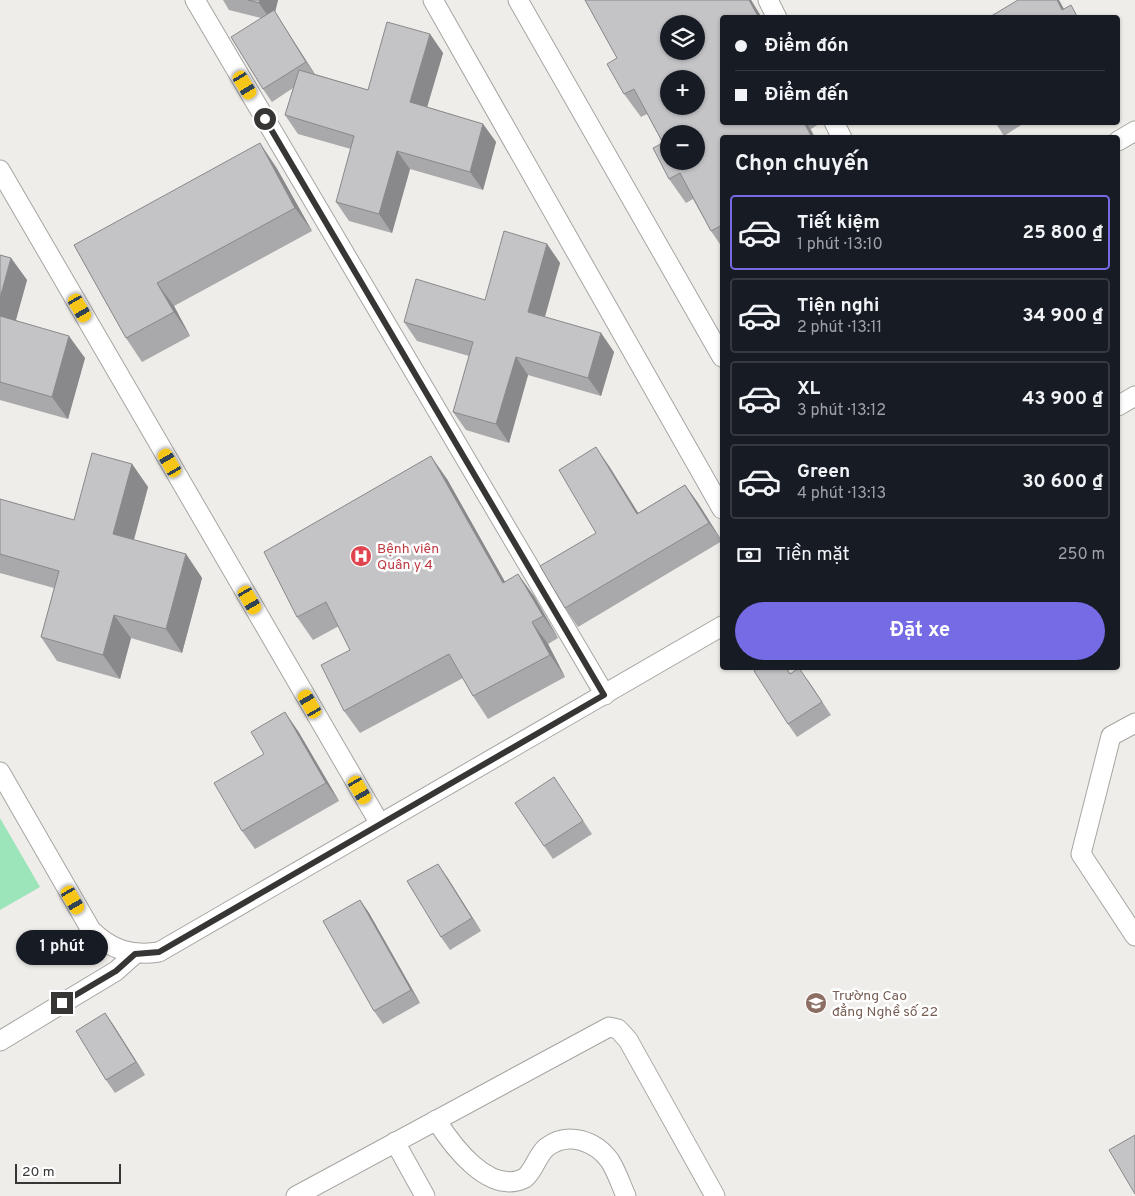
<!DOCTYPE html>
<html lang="vi">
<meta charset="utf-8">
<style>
:root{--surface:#171b24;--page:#20242c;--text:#f1f3f6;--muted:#9ea1a6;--line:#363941;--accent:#756be5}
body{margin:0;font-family:Overpass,sans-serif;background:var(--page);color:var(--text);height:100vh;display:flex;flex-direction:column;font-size:19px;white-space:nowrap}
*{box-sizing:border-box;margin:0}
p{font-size:16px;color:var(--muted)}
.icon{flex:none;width:28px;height:28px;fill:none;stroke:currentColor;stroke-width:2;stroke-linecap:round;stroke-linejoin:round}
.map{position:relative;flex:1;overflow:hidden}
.panel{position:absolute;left:720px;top:135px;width:400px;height:535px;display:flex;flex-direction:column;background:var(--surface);border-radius:5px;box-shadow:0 1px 4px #0004}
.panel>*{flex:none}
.banner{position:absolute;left:720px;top:15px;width:400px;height:110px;border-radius:5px;box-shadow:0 1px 4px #0004;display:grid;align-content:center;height:110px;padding:0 15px;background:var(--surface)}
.controls{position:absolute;left:660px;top:15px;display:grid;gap:10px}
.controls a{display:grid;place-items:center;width:45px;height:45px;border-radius:50%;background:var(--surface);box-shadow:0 1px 4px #0004;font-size:25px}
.scale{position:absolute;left:15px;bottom:12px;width:106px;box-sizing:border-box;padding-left:5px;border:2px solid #373635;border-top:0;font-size:14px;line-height:18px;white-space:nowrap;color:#373635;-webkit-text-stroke:4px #fff;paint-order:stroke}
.end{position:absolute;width:22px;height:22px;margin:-11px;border:6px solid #373635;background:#fff;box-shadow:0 0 0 2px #fff}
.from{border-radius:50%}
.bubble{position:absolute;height:35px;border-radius:18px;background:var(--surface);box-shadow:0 1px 4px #0004;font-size:16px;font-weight:700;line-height:35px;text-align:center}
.car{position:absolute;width:15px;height:30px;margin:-15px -8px;border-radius:6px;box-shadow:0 0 4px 1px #0007;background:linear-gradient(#f5c518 24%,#345 0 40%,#f5c518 0 76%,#345 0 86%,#f5c518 0)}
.banner b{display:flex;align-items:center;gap:18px;height:48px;font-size:19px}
.banner b+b{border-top:1px solid var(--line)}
.banner i{width:12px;height:12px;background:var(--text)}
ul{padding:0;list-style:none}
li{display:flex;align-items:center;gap:15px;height:75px;margin:0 10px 8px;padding:0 5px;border:2px solid var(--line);border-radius:5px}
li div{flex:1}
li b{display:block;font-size:19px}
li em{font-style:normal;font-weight:700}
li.active{border-color:var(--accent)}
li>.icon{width:45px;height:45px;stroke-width:1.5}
h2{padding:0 15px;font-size:22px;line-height:60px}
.pay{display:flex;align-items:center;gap:12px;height:55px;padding:0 15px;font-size:19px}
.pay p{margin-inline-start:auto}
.button{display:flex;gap:10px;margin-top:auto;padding:10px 15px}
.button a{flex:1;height:58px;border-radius:30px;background:var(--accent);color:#fff;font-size:20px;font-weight:700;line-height:58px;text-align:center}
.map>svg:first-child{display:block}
.green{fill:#9ce4ba}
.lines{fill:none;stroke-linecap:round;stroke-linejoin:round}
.lane-casing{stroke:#a7a5a2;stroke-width:21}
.lane{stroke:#fff;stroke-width:19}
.wall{fill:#a9a8aa}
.shaded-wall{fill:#89888b}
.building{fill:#c4c3c6;stroke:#89888b;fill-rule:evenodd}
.route{stroke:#373635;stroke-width:6}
.labels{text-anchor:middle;stroke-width:5;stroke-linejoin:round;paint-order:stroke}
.health-label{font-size:14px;fill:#be3a42;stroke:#fff;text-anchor:start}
.education-label{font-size:14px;fill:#785e54;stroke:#fff;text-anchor:start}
</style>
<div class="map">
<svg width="1135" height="1196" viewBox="0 0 1135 1196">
<rect width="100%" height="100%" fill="#efede9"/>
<!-- green -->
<path class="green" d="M0 818 40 887 0 910Z"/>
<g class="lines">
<!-- lane casing -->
<g class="lane-casing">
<g id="lane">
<path d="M195 0 605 695"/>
<path d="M433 0 722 509"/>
<path d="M518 0 722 357"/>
<path d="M768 0 777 18"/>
<path d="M834 122 842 138"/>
<path d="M1118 141 1135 131"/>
<path d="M0 170 380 824"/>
<path d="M1118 406 1135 396"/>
<path d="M1135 723 1111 736 1081 854 1135 936"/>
<path d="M0 772 91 930C111 950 131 956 159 952L722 626"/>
<path d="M0 1041 116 971 135 954"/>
<path d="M436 1120C452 1145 489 1196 525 1178 535 1169 537 1155 547 1147 568 1131 596 1141 610 1161 617 1172 621 1185 626 1196"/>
<path d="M395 1142 425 1196"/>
<path d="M296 1196 609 1027 618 1029 628 1040 715 1196"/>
</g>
</g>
<!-- lane -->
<use href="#lane" class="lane"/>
</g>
<!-- wall -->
<g class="wall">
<path d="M223 0H278L275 12 315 74 368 90 430 34 443 53 427 107 483 124 496 142 483 190 410 169 392 233 349 221 336 202 351 149 298 134 285 115 293 88 272 102 263 89 261 18 229 10Z"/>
<path d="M585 0H751L762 18H722V122H822L811 129 815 138H722V247L711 231 693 199 686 203 669 179 663 143 647 114 641 117 624 94 617 58Z"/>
<path d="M995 122H1026L1004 136Z"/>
<path d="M276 167 312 231 174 306 190 336 142 362 126 338 74 245Z"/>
<path d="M547 244 560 263 544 317 601 333 614 352 601 396 528 375 509 443 466 430 453 412 469 356 417 341 404 322 485 300Z"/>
<path d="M0 255 11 258 27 280 16 320 85 358 68 419 0 400Z"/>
<path d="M132 464 148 487 134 540 186 554 202 578 182 653 131 638 120 679 57 661 41 637 54 588 0 573V499L74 520Z"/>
<path d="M609 466 638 513 685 485 698 503 722 541 578 627 565 608 596 533Z"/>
<path d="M447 479 505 582 534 596 558 638 548 644 565 677 488 719 473 696 463 678 360 733 344 711 350 650 339 626 313 640 297 617Z"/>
<path d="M759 668H786L790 673 808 680 831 715 797 737 788 724Z"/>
<path d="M298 731 339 801 255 849 242 831 264 754Z"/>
<path d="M554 777 592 834 553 859 544 846Z"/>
<path d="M447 877 481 931 450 950 441 937Z"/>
<path d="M360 900 369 913 420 1003 383 1024 374 1011Z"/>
<path d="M105 1013 114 1026 145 1075 115 1093 106 1080Z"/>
</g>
<!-- shaded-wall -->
<g class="shaded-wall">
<path d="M260 0H278L275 12 315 75 306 62 272 22 259 3Z"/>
<path d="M749 0H751L762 18H759Z"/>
<path d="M1057 0H1059L1069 18 1062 10Z"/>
<path d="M430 34 443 53 423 121 410 102Z"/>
<path d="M804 122H806L815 138H812Z"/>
<path d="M483 124 496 142 483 190 470 172Z"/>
<path d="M260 143 276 167 312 231 295 208Z"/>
<path d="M397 151 410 169 392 233 379 214Z"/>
<path d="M547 244 560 263 541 331 528 312Z"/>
<path d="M11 258 27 280 11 337 0 321V298Z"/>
<path d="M157 283 174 306 190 336 174 312Z"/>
<path d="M601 333 614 352 601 396 588 378Z"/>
<path d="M69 336 85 358 68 419 52 397Z"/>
<path d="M516 357 528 375 509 443 496 424Z"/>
<path d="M596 447 609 466 650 532 637 514Z"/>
<path d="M431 456 447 479 518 605 503 583Z"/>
<path d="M132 464 148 487 129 557 113 534Z"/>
<path d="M685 485 698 503 722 541 709 523Z"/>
<path d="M186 554 202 578 182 653 166 629Z"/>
<path d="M518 574 534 596 558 638 543 616Z"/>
<path d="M114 615 131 638 120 679 103 655Z"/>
<path d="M532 622 548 644 565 677 550 655Z"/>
<path d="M285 712 298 731 339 801 326 783Z"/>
<path d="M438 864 447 877 481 931 472 918Z"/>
<path d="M360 900 369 913 420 1003 411 990Z"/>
<path d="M105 1013 114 1026 145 1075 136 1062Z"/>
</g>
<!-- building -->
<g class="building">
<path d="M248 0H260L259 3Z"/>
<path d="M585 0H749L759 18H722V122H804L812 138H722V225L711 231 680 173 669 179 653 148 663 143 634 89 624 94 607 64 617 58ZM669 24H696V51H669ZM669 79H696V106H669ZM669 134H696V161H669Z"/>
<path d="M1018 0H1057L1062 10 1071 5 1078 18H988Z"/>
<path d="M274 10 306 62 263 89 231 37Z"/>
<path d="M387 22 430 34 410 102 483 124 470 172 397 151 379 214 336 202 354 136 285 115 299 70 368 90Z"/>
<path d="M260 143 295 208 157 283 174 312 126 338 74 245Z"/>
<path d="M504 231 547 244 528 312 601 333 588 378 516 357 496 424 453 412 473 342 404 322 416 279 485 300Z"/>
<path d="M0 255 11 258 0 298Z"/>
<path d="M0 316 69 336 52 397 0 382Z"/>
<path d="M596 447 637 514 685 485 709 523 565 608 540 566 596 533 559 470Z"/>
<path d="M92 453 132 464 113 534 186 554 166 629 114 615 103 655 41 637 59 571 0 554V499L74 520Z"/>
<path d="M431 456 503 583 518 574 543 616 532 622 550 655 473 696 449 654 344 711 321 665 350 650 326 602 297 617 264 552Z"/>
<path d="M759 668H786L790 674 799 668 822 702 788 724 754 671Z"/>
<path d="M285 712 326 783 242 831 214 783 264 754 251 732Z"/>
<path d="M554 777 583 821 544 846 515 803Z"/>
<path d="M438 864 472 918 441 937 407 881Z"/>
<path d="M360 900 411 990 374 1011 323 921Z"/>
<path d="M105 1013 136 1062 106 1080 76 1031Z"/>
<path d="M1135 1135V1194L1109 1150Z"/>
</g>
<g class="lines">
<!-- route -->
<path class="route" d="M62 1003 116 971 135 954 159 952 604 695 265 119"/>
</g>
<!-- icons -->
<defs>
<g id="hospital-disc" transform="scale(1.125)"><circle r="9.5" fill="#e0444e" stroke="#fff"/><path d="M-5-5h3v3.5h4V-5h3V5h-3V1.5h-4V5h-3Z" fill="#fff"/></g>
<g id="school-disc" transform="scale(1.125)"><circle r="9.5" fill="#8d6e63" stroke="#fff"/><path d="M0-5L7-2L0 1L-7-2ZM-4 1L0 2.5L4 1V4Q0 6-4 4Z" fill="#fff"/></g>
</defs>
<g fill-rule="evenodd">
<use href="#hospital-disc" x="361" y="556"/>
<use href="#school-disc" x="816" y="1003"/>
</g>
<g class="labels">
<!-- health labels -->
<g class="health-label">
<text x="377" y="553">Bệnh viên<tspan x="377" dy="16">Quân y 4</tspan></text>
</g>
<!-- education labels -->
<g class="education-label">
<text x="832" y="1000">Trường Cao<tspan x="832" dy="16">đẳng Nghề số 22</tspan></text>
</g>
</g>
</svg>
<div class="controls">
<a><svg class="icon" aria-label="layers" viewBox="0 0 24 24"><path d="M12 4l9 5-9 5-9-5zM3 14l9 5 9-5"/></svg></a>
<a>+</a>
<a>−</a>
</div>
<div class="scale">20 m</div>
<i class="end from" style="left:265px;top:119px"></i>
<i class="end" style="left:62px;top:1003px"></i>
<div class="bubble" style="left:16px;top:930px;width:92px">1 phút</div>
<i class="car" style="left:245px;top:85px;rotate:149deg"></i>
<i class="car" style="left:80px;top:308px;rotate:150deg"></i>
<i class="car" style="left:170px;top:463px;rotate:330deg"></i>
<i class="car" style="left:250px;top:600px;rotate:150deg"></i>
<i class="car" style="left:310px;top:704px;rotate:330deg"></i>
<i class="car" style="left:360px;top:790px;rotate:150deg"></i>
<i class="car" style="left:73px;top:900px;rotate:150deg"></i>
<div class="banner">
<b><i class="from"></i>Điểm đón</b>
<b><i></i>Điểm đến</b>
</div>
<section class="panel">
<h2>Chọn chuyến</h2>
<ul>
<li class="active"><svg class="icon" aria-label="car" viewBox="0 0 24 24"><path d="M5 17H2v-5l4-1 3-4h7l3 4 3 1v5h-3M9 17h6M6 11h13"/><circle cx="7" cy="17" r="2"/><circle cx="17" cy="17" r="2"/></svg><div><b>Tiết kiệm</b><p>1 phút · 13:10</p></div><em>25 800 ₫</em></li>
<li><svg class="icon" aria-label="car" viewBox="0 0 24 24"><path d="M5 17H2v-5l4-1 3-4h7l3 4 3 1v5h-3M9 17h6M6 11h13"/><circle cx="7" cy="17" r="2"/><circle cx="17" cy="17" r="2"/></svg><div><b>Tiện nghi</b><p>2 phút · 13:11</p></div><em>34 900 ₫</em></li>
<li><svg class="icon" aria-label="car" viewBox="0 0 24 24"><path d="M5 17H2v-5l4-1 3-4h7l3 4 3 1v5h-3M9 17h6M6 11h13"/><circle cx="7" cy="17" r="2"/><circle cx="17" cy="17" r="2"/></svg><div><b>XL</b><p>3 phút · 13:12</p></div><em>43 900 ₫</em></li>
<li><svg class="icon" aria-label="car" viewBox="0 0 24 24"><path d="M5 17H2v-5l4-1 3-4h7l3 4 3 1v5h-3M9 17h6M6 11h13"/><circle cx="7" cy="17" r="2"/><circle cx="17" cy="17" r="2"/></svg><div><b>Green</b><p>4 phút · 13:13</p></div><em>30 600 ₫</em></li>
</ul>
<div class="pay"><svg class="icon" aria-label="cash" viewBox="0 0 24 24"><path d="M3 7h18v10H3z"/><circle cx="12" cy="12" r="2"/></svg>Tiền mặt<p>250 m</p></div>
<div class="button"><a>Đặt xe</a></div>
</section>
</div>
